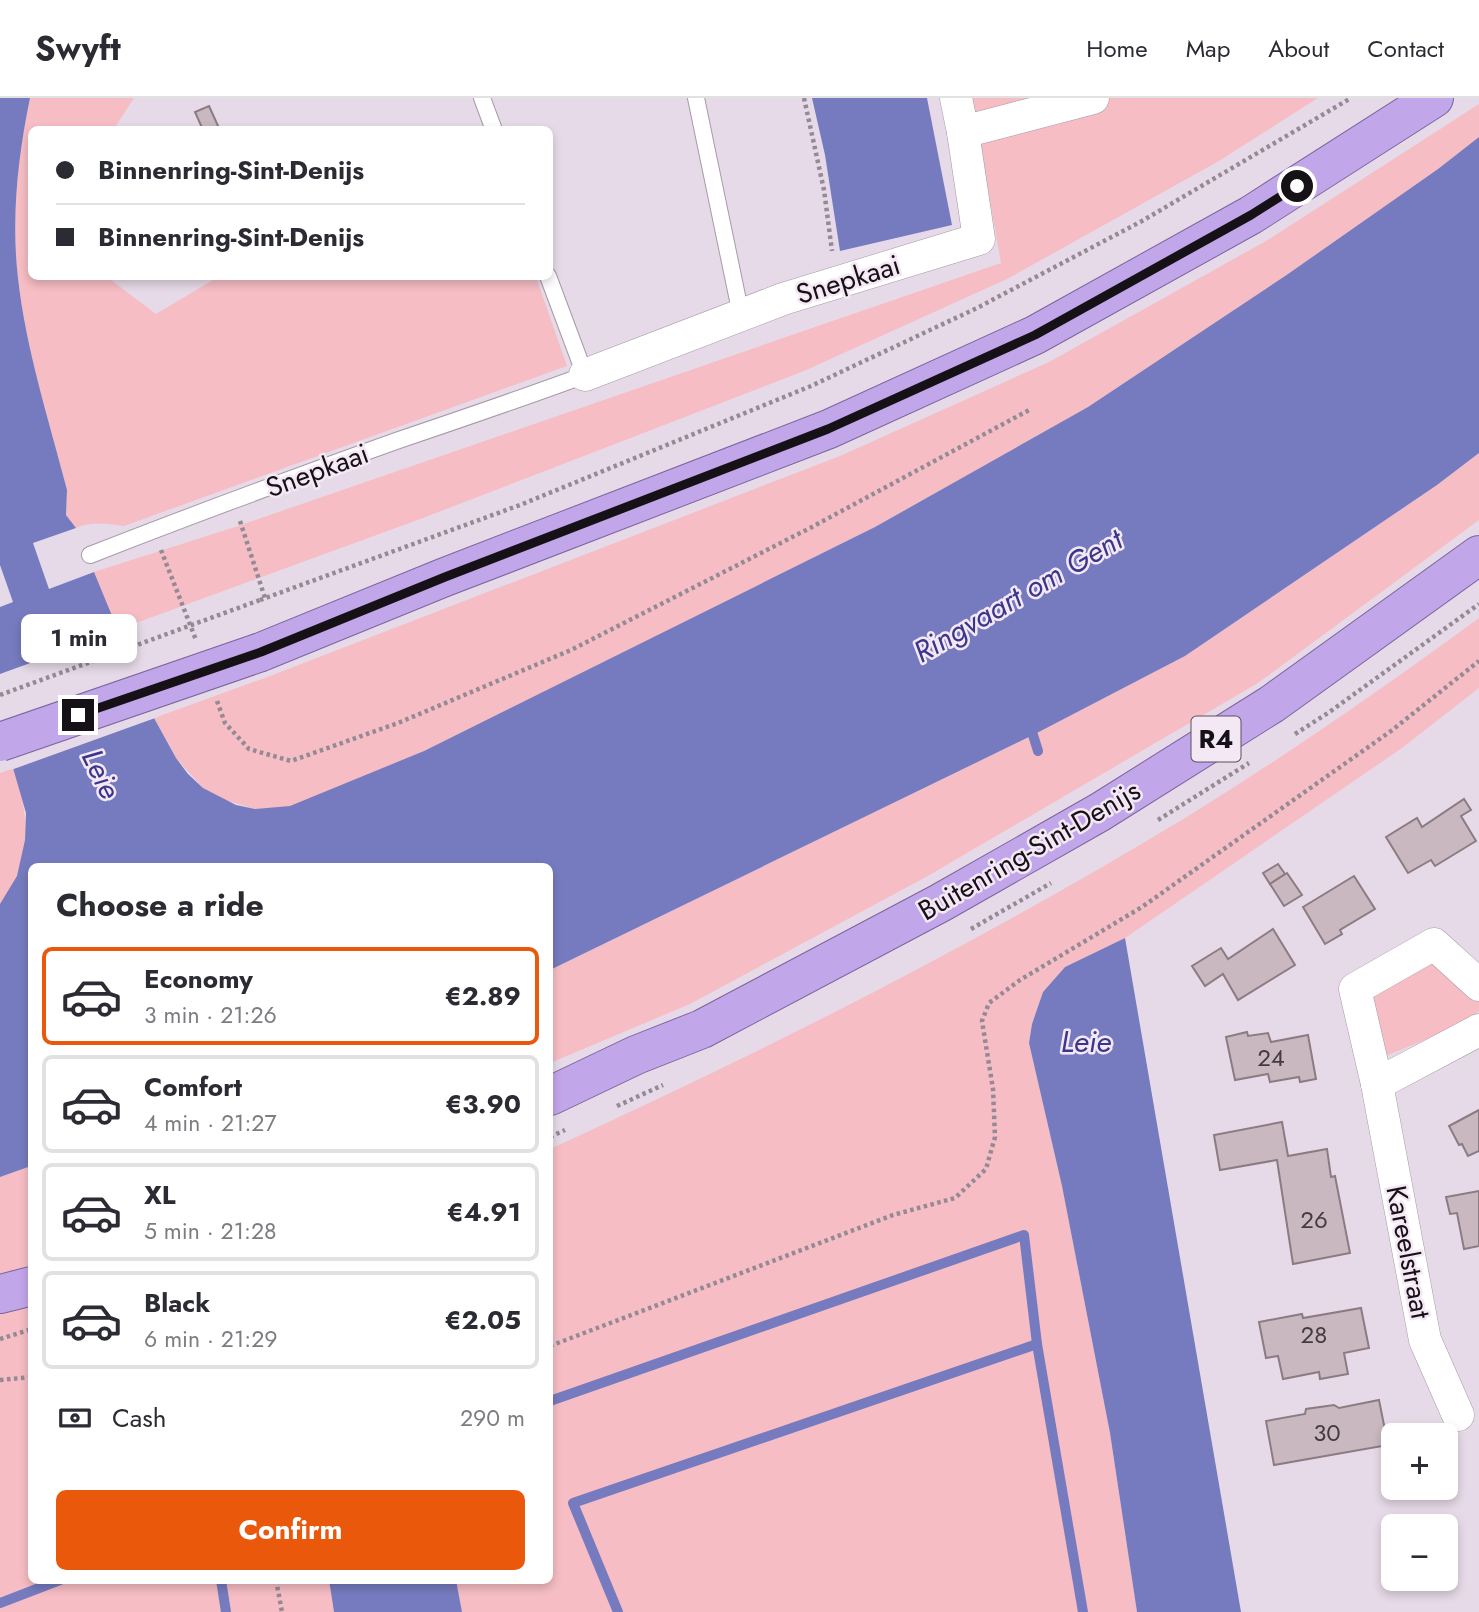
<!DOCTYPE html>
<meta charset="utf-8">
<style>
:root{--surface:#fff;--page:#f2f2f3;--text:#2b2b33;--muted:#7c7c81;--line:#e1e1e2;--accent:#ea580c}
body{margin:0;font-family:Jost,sans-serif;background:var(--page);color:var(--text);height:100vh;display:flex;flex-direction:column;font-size:26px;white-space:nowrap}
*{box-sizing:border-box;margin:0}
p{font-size:23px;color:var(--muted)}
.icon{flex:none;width:38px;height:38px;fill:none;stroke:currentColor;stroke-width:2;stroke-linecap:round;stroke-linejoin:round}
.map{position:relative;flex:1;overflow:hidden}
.side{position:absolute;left:28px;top:765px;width:525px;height:721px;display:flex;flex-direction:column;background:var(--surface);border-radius:10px;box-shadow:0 4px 10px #0003}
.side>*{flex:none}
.hud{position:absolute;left:28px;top:28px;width:525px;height:154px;border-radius:10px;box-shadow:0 4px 10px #0003;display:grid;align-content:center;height:154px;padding:0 28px;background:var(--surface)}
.fabs{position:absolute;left:1381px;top:1325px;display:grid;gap:14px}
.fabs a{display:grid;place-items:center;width:77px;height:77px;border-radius:10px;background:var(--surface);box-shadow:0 4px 10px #0003;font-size:35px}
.end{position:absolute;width:32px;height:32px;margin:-16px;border:9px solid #161116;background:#fff;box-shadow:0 0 0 4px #fff}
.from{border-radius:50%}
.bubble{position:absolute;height:49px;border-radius:10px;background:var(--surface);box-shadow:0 4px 10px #0003;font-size:23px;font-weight:700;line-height:49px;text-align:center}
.hud b{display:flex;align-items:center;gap:24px;height:66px;font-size:26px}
.hud b+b{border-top:2px solid var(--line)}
.hud i{width:18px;height:18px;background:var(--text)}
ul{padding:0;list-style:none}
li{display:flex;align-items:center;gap:21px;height:98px;margin:0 14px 10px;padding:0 14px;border:4px solid var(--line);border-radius:10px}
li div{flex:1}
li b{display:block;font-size:26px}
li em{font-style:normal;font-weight:700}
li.current{border-color:var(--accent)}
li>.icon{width:63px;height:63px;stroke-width:1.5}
h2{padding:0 28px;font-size:32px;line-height:84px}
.pay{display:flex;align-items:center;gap:18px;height:77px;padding:0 28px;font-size:26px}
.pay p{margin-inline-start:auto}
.action{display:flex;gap:14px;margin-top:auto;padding:14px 28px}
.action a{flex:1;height:80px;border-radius:10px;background:var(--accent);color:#fff;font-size:28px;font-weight:700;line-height:80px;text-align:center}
header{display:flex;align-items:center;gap:42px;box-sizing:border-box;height:98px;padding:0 35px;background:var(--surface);border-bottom:2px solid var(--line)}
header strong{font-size:33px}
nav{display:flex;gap:38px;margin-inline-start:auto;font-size:24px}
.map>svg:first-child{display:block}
.green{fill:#f6bdc4}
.water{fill:#767bbf}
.pier{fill:#e7dae8}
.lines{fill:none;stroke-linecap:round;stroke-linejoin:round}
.stream{stroke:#767bbf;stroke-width:10}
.building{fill:#cab8c0;stroke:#8c7b83;stroke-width:2}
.service-casing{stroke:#a69aa7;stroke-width:18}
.minor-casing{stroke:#a69aa7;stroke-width:33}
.trunk-casing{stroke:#7b649c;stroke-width:40}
.path{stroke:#948a95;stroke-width:4.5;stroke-dasharray:3.5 3.5;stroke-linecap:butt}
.service{stroke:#fff;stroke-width:16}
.minor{stroke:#fff;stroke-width:32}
.trunk{stroke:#c2a6ea;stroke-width:38}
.trunk-bridge-casing{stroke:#7b649c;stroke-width:40;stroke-linecap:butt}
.path-bridge{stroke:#948a95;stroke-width:4.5;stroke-dasharray:3.5 3.5;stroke-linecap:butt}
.trunk-bridge{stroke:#c2a6ea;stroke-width:38}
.route{stroke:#161116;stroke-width:9}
.labels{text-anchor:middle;stroke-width:5;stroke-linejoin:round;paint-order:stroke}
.number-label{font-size:24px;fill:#433b40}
.shield{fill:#f5e8f5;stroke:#595259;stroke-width:2}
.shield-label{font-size:26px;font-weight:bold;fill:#161116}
.street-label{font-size:28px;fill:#161116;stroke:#f5e8f5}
.water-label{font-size:30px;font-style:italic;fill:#3a378a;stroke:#f5e8f5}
</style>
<header>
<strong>Swyft</strong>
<nav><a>Home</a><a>Map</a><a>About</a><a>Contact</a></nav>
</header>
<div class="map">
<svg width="1479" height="1514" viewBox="0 0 1479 1514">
<rect width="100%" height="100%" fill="#e7dae8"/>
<!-- green -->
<g class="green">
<path d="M30 0H134L114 31 32 32V178L107 179 156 216 218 179H536L567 268 124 428C107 426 92 423 76 430L66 417 67 392C49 322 26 252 18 180 11 120 18 58 30 0Z"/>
<path d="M972 0H1318L1219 63 1007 181 804 273 423 420 117 532 94 474 235 429 1001 165Z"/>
<path d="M1479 6V39L1438 71 1288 176 1088 309 875 429 424 653 290 709 255 711 218 700 203 690 176 660 154 620 270 578 840 358 1049 264 1266 143Z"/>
<path d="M1479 355V422L1258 585 926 779 690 906 550 965V872L1033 637 1185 558 1437 387Z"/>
<path d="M1479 520V590L1402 650 1125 840 1065 869 1043 894 1032 926 1029 945 1062 1088 1110 1335 1137 1514H462L456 1482H550V1051C767 952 980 844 1185 720 1286 658 1383 590 1479 520Z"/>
<path d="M14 670C25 706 32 742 17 778 13 788 6 797 0 806V675Z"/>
<path d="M1435 862 1479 900V913L1459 928 1383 959 1367 892Z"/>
<path d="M31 1068 32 1482H329L334 1514H0V1079Z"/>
</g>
<!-- water -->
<g class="water">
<path d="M0 0H30C18 58 11 120 18 180 26 252 49 322 67 392L66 417 76 430 33 445 49 491 94 474 154 620 176 660 188 676 203 690 236 707 255 711 290 708 424 653 875 429 1088 309 1288 176 1438 71 1479 39V355L1437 387 1185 558 1033 637 550 872V768H32L31 1068 0 1079V806L17 778 25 742 26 715 0 625V509L13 504 0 467Z"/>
<path d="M812 0H927L952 127 840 153 825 57Z"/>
<path d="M1125 840 1241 1514H1137L1110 1335 1062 1088 1029 945 1032 926 1043 894 1065 869Z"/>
<path d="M329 1482H456L462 1514H334Z"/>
</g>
<!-- pier -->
<path class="pier" d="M121 532 158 619 11 672 0 637V576Z"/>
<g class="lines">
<!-- stream -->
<g class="stream">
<path d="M1033 637 1038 653"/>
<path d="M550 1303 1024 1137 1037 1246"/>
<path d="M221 1482 226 1514"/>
<path d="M0 1505 60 1482"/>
<path d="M618 1514 573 1405 1037 1246 1083 1514"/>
</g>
</g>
<!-- building -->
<g class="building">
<path d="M209 8 219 30 217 32H203L195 14Z"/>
<path d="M1464 701 1471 712 1461 718 1476 743 1435 768 1431 762 1408 775 1386 739 1417 720 1422 729Z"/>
<path d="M1278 766 1285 776 1270 786 1263 775Z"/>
<path d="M1287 775 1302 797 1284 808 1270 786Z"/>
<path d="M1354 778 1375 811 1340 832 1342 836 1325 846 1303 809Z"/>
<path d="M1273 831 1295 867 1238 902 1223 876 1205 888 1192 868 1221 850 1228 861Z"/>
<path d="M1247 934 1248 938 1268 935 1271 944 1308 937 1316 981 1300 984 1299 979 1270 984 1268 976 1235 982 1226 939Z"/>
<path d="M1479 1012V1053L1468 1058 1462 1046 1459 1047 1449 1028Z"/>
<path d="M1282 1024 1288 1058 1327 1051 1331 1079 1335 1078 1350 1155 1293 1166 1277 1062 1220 1072 1214 1037Z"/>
<path d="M1479 1093V1148L1464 1151 1457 1115 1450 1116 1446 1099Z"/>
<path d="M1361 1210 1369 1250 1344 1255 1348 1276 1320 1281 1319 1274 1283 1281 1278 1258 1266 1260 1259 1224 1302 1216 1303 1220Z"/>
<path d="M1379 1302 1388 1347 1274 1367 1266 1323 1305 1316 1306 1311 1334 1307 1339 1310Z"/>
</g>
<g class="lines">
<!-- service casing -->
<g class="service-casing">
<g id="service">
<path d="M482 0 494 32"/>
<path d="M696 0 741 217"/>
<path d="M90 457C192 417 295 379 399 342 461 321 523 300 585 277L548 178"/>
</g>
</g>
<!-- minor casing -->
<g class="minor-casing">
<g id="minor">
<path d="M963 34 1093 0"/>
<path d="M585 277 783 201 979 141 963 34 956 0"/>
<path d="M1377 986 1479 932"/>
<path d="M1458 1317 1425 1242 1377 986 1355 891 1434 846 1479 887"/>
</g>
</g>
<!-- trunk casing -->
<g class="trunk-casing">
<g id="trunk">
<path d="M261 554 445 479 829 331 1035 237 1251 117 1434 0"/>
<path d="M550 998 636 957 702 931 940 805 1100 714 1272 606 1479 457"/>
<path d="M0 1196 32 1188"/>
</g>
</g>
<!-- path -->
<g class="path">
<path d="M804 0 824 92 832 153"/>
<path d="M240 423 265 500"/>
<path d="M161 452 196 542"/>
<path d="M260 502 520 407 811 288 977 210 1142 123 1351 0"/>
<path d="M217 603 225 625 249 651 291 663 398 625 571 552 810 430 1031 311"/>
<path d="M1295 636 1328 615 1479 506"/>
<path d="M1158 722 1249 665"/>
<path d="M971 831 1051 785"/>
<path d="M617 1008 663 987"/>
<path d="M550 1039 565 1032"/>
<path d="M0 1241 32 1231"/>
<path d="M550 1248 893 1117 955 1100 986 1071 995 1039 993 991 982 923 989 905 1020 882 1142 809 1391 633 1479 563"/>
<path d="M0 1282 32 1279"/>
<path d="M276 1482 282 1514"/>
</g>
<!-- service -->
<use href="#service" class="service"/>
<!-- minor -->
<use href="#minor" class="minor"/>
<!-- trunk -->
<use href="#trunk" class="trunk"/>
<!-- trunk-bridge casing -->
<g class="trunk-bridge-casing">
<path id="trunk-bridge" d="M0 644 261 554"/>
</g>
<!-- path-bridge -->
<path class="path-bridge" d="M0 597 260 502"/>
<!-- trunk-bridge -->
<use href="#trunk-bridge" class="trunk-bridge"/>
</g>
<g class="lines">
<!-- route -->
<path class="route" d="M78 617 261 554 445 479 828 331 1035 237 1251 117 1297 88"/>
</g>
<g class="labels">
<!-- number labels -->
<g class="number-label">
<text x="1271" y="968">24</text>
<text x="1314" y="1130">26</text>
<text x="1314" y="1245">28</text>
<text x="1327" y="1343">30</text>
</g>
<!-- shield labels -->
<rect class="shield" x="1191.5" y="618.5" width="49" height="45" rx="5"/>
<g class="shield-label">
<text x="1216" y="650">R4</text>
</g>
<!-- street labels -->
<g class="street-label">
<text transform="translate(848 181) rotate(-17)" y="10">Snepkaai</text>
<text transform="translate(317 372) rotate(-20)" y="10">Snepkaai</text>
<text transform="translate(1029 752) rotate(-30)" y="10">Buitenring-Sint-Denijs</text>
<text transform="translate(1409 1154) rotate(79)" y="10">Kareelstraat</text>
</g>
<!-- water labels -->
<g class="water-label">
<text transform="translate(1018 498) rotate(-30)" y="10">Ringvaart om Gent</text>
<text transform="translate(101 676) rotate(64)" y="10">Leie</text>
<text x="1086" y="954">Leie</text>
</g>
</g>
</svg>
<div class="fabs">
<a>+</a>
<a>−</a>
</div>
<i class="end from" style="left:1297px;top:88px"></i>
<i class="end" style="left:78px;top:617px"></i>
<div class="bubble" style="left:21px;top:516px;width:116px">1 min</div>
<div class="hud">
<b><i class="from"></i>Binnenring-Sint-Denijs</b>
<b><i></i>Binnenring-Sint-Denijs</b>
</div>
<section class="side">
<h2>Choose a ride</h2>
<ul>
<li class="current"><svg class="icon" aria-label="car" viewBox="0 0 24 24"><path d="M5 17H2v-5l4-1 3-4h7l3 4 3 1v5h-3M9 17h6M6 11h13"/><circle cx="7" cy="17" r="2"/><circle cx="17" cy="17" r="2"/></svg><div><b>Economy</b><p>3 min · 21:26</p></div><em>€2.89</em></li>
<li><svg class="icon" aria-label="car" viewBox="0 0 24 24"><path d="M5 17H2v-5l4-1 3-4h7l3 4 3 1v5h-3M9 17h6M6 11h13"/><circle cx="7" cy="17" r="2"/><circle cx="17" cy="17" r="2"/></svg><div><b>Comfort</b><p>4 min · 21:27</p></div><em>€3.90</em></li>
<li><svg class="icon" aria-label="car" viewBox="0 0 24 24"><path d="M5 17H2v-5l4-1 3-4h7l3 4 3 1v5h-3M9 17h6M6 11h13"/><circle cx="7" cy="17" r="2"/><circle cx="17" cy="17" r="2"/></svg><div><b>XL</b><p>5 min · 21:28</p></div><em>€4.91</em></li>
<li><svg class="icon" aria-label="car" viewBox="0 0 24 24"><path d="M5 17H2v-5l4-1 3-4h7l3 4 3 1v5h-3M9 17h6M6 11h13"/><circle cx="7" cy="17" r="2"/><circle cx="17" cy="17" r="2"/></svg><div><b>Black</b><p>6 min · 21:29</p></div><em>€2.05</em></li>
</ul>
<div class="pay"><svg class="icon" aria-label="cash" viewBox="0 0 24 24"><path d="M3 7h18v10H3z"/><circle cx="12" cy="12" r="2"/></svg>Cash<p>290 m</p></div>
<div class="action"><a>Confirm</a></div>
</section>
</div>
